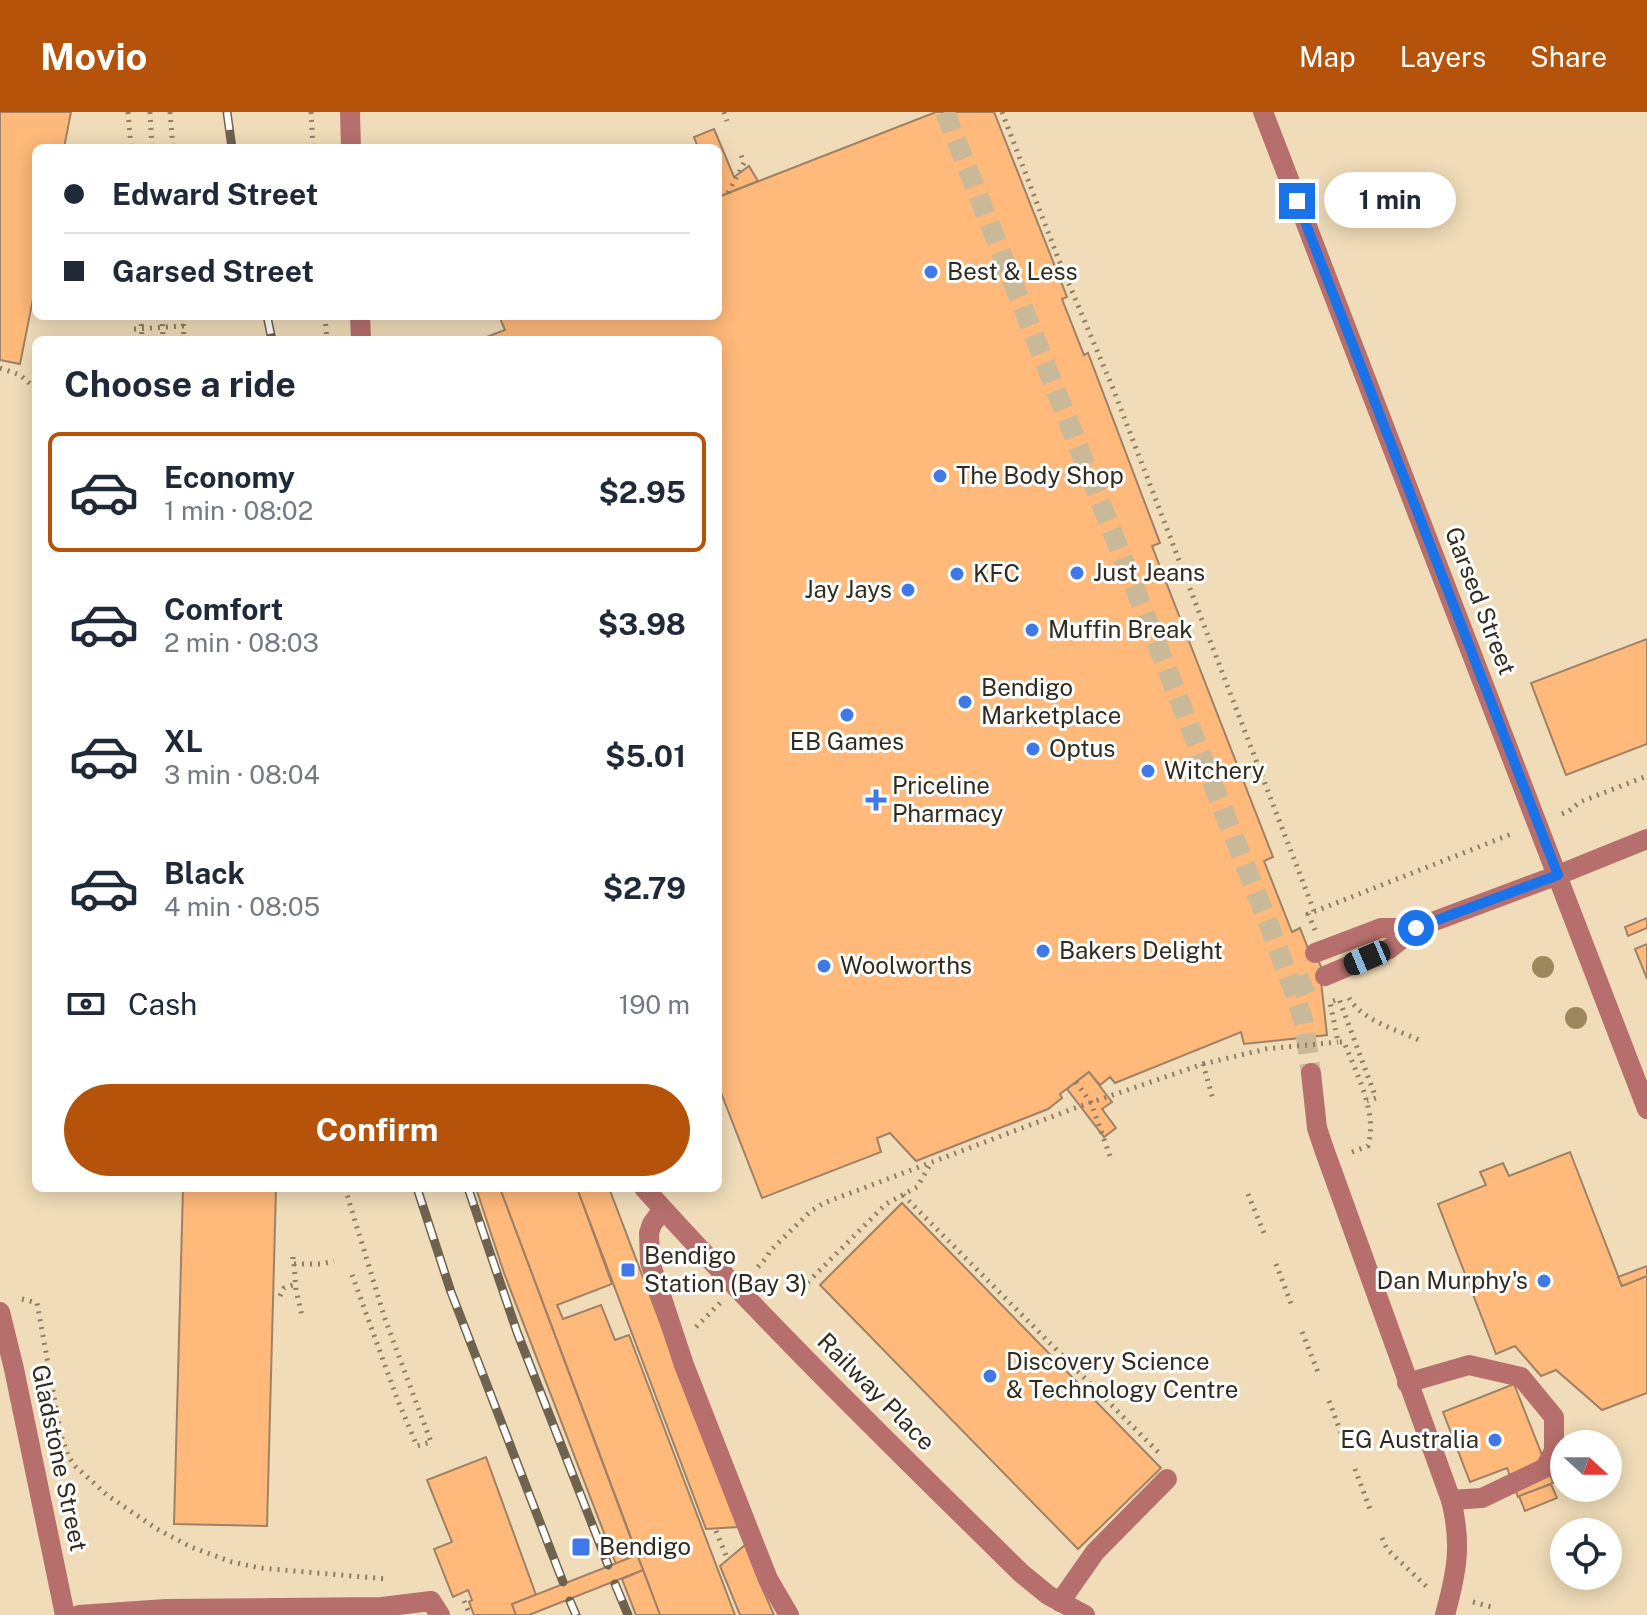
<!DOCTYPE html>
<meta charset="utf-8">
<style>
:root{--surface:#fff;--page:#f2f2f3;--text:#1f2937;--muted:#747a83;--line:#e0e1e3;--accent:#b45309}
body{margin:0;font-family:"Public Sans",sans-serif;background:var(--page);color:var(--text);height:100vh;display:flex;flex-direction:column;font-size:30px;white-space:nowrap}
*{box-sizing:border-box;margin:0}
p{font-size:26px;color:var(--muted)}
.icon{flex:none;width:44px;height:44px;fill:none;stroke:currentColor;stroke-width:2;stroke-linecap:round;stroke-linejoin:round}
.map{position:relative;flex:1;overflow:hidden}
.panel{position:absolute;left:32px;top:224px;width:690px;height:856px;display:flex;flex-direction:column;background:var(--surface);border-radius:12px;box-shadow:0 4px 20px #0003}
.panel>*{flex:none}
.guide{position:absolute;left:32px;top:32px;width:690px;height:176px;border-radius:12px;box-shadow:0 4px 20px #0003;display:grid;align-content:center;height:176px;padding:0 32px;background:var(--surface)}
.needle{width:52px;rotate:111deg}
.fabs{position:absolute;left:1550px;top:1318px;display:grid;gap:16px}
.fabs a{display:grid;place-items:center;width:72px;height:72px;border-radius:50%;background:var(--surface);box-shadow:0 4px 20px #0003;font-size:40px}
.end{position:absolute;width:36px;height:36px;margin:-18px;border:10px solid #1a73e8;background:#fff;box-shadow:0 0 0 4px #fff}
.from{border-radius:50%}
.bubble{position:absolute;height:56px;border-radius:28px;background:var(--surface);box-shadow:0 4px 20px #0003;font-size:26px;font-weight:700;line-height:56px;text-align:center}
.car{position:absolute;width:24px;height:48px;margin:-24px -12px;border-radius:10px;box-shadow:0 0 6px 2px #0007;background:linear-gradient(#222 24%,#8ab4d8 0 40%,#222 0 76%,#8ab4d8 0 86%,#222 0)}
.guide b{display:flex;align-items:center;gap:28px;height:76px;font-size:30px}
.guide b+b{border-top:2px solid var(--line)}
.guide i{width:20px;height:20px;background:var(--text)}
ul{padding:0;list-style:none}
li{display:flex;align-items:center;gap:24px;height:120px;margin:0 16px 12px;padding:0 16px;border:4px solid transparent;border-radius:12px}
li div{flex:1}
li b{display:block;font-size:30px}
li em{font-style:normal;font-weight:700}
li.current{border-color:var(--accent)}
li>.icon{width:72px;height:72px;stroke-width:1.5}
h2{padding:0 32px;font-size:36px;line-height:96px}
.pay{display:flex;align-items:center;gap:20px;height:88px;padding:0 32px;font-size:30px}
.pay p{margin-inline-start:auto}
.primary-button{display:flex;gap:16px;margin-top:auto;padding:16px 32px}
.primary-button a{flex:1;height:92px;border-radius:48px;background:var(--accent);color:#fff;font-size:32px;font-weight:700;line-height:92px;text-align:center}
header{display:flex;align-items:center;gap:48px;box-sizing:border-box;height:112px;padding:0 40px;background:var(--accent);color:#fff}
header strong{font-size:38px}
nav{display:flex;gap:44px;margin-inline-start:auto;font-size:28px}
.map>svg:first-child{display:block}
.building{fill:#ffb97a;stroke:#9f8167;stroke-width:2}
.lines{fill:none;stroke-linecap:round;stroke-linejoin:round}
.minor-tunnel{stroke:#cab999;stroke-width:20;stroke-dasharray:20 10;stroke-linecap:butt}
.path{stroke:#8c7f67;stroke-width:5;stroke-dasharray:2 6;stroke-linecap:butt}
.minor{stroke:#b66f6c;stroke-width:20}
.rail-casing{stroke:#6f634f;stroke-width:9}
.rail{stroke:#fff;stroke-width:6;stroke-dasharray:18;stroke-linecap:butt}
.tree{fill:#9d885e}
.route{stroke:#1a73e8;stroke-width:10}
.poi-dot{fill:#4178e8;stroke:#fff;stroke-width:3}
.labels{text-anchor:middle;stroke-width:6;stroke-linejoin:round;paint-order:stroke}
.poi-label{font-size:24px;fill:#332c1e;stroke:#fff;text-anchor:start}
.street-label{font-size:24px;fill:#332c1e;stroke:#fff}
</style>
<header>
<strong>Movio</strong>
<nav><a>Map</a><a>Layers</a><a>Share</a></nav>
</header>
<div class="map">
<svg width="1647" height="1503" viewBox="0 0 1647 1503">
<rect width="100%" height="100%" fill="#f0dcb8"/>
<!-- building -->
<g class="building">
<path d="M0 0H71L64 36H36V172L20 252 0 248Z"/>
<path d="M936 0H994L1067 185 1062 187 1084 243 1088 241 1160 431 1152 434 1273 745 1264 749 1292 820 1300 816 1309 839 1314 837 1326 868 1321 869 1327 923 1244 932 1241 920 1115 971 1110 965 1100 973 1089 960 1060 982 1062 986 1048 997 916 1049 890 1021 877 1026 881 1040 762 1086 718 973V228H479L505 218 499 204H718V85Z"/>
<path d="M714 17 734 65 749 54 758 69 718 85V36H698L694 25Z"/>
<path d="M1647 527V632L1566 663 1531 571Z"/>
<path d="M1647 806V816L1628 824 1625 815Z"/>
<path d="M1647 832V867L1635 837Z"/>
<path d="M1089 960 1112 990 1102 997 1116 1016 1104 1025 1067 977Z"/>
<path d="M1570 1040 1622 1174 1647 1164V1281L1602 1298 1556 1258 1541 1264 1515 1234 1496 1242 1438 1092 1486 1073 1480 1060 1503 1051 1509 1064Z"/>
<path d="M183 1076H276L267 1414 174 1412Z"/>
<path d="M476 1076H500L637 1443 616 1452 504 1161Z"/>
<path d="M500 1076H577L612 1172 557 1193 563 1207 601 1193 615 1228 629 1223 735 1503H660Z"/>
<path d="M577 1076H609L738 1415 706 1417Z"/>
<path d="M902 1091 1161 1356 1078 1437 820 1173Z"/>
<path d="M1647 1154V1164L1622 1174 1618 1165Z"/>
<path d="M1514 1272 1553 1371 1518 1385 1507 1356 1470 1370 1443 1300Z"/>
<path d="M486 1345 536 1483 512 1492 516 1503H474L469 1490 472 1488 468 1478 453 1485 434 1437 452 1430 427 1368Z"/>
<path d="M1551 1372 1557 1386 1525 1399 1519 1384Z"/>
<path d="M745 1433 760 1471 774 1503H740L720 1454Z"/>
<path d="M637 1443 643 1458 529 1503H516L512 1492Z"/>
<path d="M643 1458 660 1503H636L622 1467Z"/>
</g>
<g class="lines">
<!-- minor-tunnel -->
<g class="minor-tunnel">
<path d="M945 0 1269 813 1296 885 1304 911 1311 961"/>
<path d="M1293 877 1325 864"/>
</g>
<!-- path -->
<g class="path">
<path d="M128 0 131 36"/>
<path d="M150 0 152 36"/>
<path d="M170 0 173 36"/>
<path d="M311 0 313 36"/>
<path d="M724 0 727 9"/>
<path d="M1002 0 1058 146 1112 274 1314 799"/>
<path d="M728 81 744 51 741 43"/>
<path d="M141 204 142 228"/>
<path d="M162 204 163 228"/>
<path d="M183 204 184 228"/>
<path d="M325 204 327 228"/>
<path d="M134 217 184 214"/>
<path d="M0 256 20 263 36 277"/>
<path d="M1562 702 1569 699 1580 690 1647 664"/>
<path d="M1315 818 1308 802 1514 721"/>
<path d="M1349 886C1363 909 1395 917 1419 928"/>
<path d="M1203 952 1266 937 1338 930"/>
<path d="M1076 970 1091 991 1110 1044"/>
<path d="M1352 1040 1368 1034C1378 1000 1356 961 1344 930H1338L1330 890 1339 887 1376 986 1367 989"/>
<path d="M345 1076 385 1207 431 1330 417 1334 398 1289 351 1160"/>
<path d="M1248 1082 1266 1126"/>
<path d="M903 1083 1161 1343"/>
<path d="M293 1145V1152H322L334 1149"/>
<path d="M294 1152 296 1178 302 1204"/>
<path d="M1276 1152 1292 1194"/>
<path d="M758 1155 767 1145 770 1139 811 1099 824 1091 1075 996 1203 952 1213 987"/>
<path d="M802 1176 886 1092 917 1075 930 1053"/>
<path d="M280 1184 284 1176 296 1172"/>
<path d="M22 1187 37 1191 61 1323 68 1344 76 1355 107 1383 157 1417 191 1435 232 1450 260 1456 387 1467"/>
<path d="M696 1215 720 1191"/>
<path d="M1302 1220 1319 1263"/>
<path d="M1329 1289 1344 1329"/>
<path d="M1355 1357 1371 1400"/>
<path d="M716 1419 727 1446"/>
<path d="M1382 1426 1387 1437 1428 1476"/>
<path d="M464 1489 470 1503"/>
<path d="M1473 1490 1495 1496"/>
</g>
<!-- minor -->
<g class="minor">
<path d="M350 0 351 36"/>
<path d="M1263 0 1647 997"/>
<path d="M360 204 361 228"/>
<path d="M1315 841 1381 816H1416"/>
<path d="M1325 864 1389 837 1416 816 1558 763 1647 727"/>
<path d="M1311 961 1317 1016 1324 1037 1451 1388C1462 1432 1457 1459 1445 1503"/>
<path d="M644 1076C764 1209 893 1335 1021 1461L1048 1483 1085 1503"/>
<path d="M663 1097 652 1112 649 1121 650 1150 684 1253 749 1419 768 1467 789 1503"/>
<path d="M0 1200 14 1257 65 1503"/>
<path d="M1407 1271 1469 1253 1521 1265 1554 1305V1339L1545 1356 1482 1386 1451 1388"/>
<path d="M1060 1490 1095 1440 1167 1367"/>
<path d="M79 1503 166 1497 382 1495 431 1489 440 1503"/>
</g>
<!-- rail casing -->
<g class="rail-casing">
<g id="rail">
<path d="M227 0 232 36"/>
<path d="M267 204 272 228"/>
<path d="M417 1076 451 1180 563 1470"/>
<path d="M468 1076 517 1220 608 1453"/>
<path d="M615 1472 628 1503"/>
<path d="M570 1489 576 1503"/>
</g>
</g>
<!-- rail -->
<use href="#rail" class="rail"/>
</g>
<!-- trees -->
<g class="tree">
<circle cx="1543" cy="855" r="11"/>
<circle cx="1576" cy="906" r="11"/>
</g>
<g class="lines">
<!-- route -->
<path class="route" d="M1297 89 1558 763 1416 816"/>
</g>
<!-- markers -->
<g class="poi-dot">
<circle cx="931" cy="160" r="8"/>
<circle cx="940" cy="364" r="8"/>
<circle cx="1077" cy="461" r="8"/>
<circle cx="957" cy="462" r="8"/>
<circle cx="908" cy="478" r="8"/>
<circle cx="1032" cy="518" r="8"/>
<circle cx="965" cy="590" r="8"/>
<circle cx="847" cy="603" r="8"/>
<circle cx="1033" cy="637" r="8"/>
<circle cx="1148" cy="659" r="8"/>
<path d="M872 676h8v8h8v8h-8v8h-8v-8h-8v-8h8z"/>
<circle cx="1043" cy="839" r="8"/>
<circle cx="824" cy="854" r="8"/>
<rect x="620" y="1150" width="16" height="16" rx="4"/>
<circle cx="1544" cy="1169" r="8"/>
<circle cx="990" cy="1264" r="8"/>
<circle cx="1495" cy="1328" r="8"/>
<rect x="571" y="1425" width="20" height="20" rx="4"/>
</g>
<g class="labels">
<!-- poi labels -->
<g class="poi-label">
<text x="947" y="168">Best &amp; Less</text>
<text x="956" y="372">The Body Shop</text>
<text x="1093" y="469">Just Jeans</text>
<text x="973" y="470">KFC</text>
<text x="892" y="486" text-anchor="end">Jay Jays</text>
<text x="1048" y="526">Muffin Break</text>
<text x="981" y="584">Bendigo<tspan x="981" dy="28">Marketplace</tspan></text>
<text x="847" y="638" text-anchor="middle">EB Games</text>
<text x="1049" y="645">Optus</text>
<text x="1164" y="667">Witchery</text>
<text x="892" y="682">Priceline<tspan x="892" dy="28">Pharmacy</tspan></text>
<text x="1059" y="847">Bakers Delight</text>
<text x="840" y="862">Woolworths</text>
<text x="644" y="1152">Bendigo<tspan x="644" dy="28">Station (Bay 3)</tspan></text>
<text x="1528" y="1177" text-anchor="end">Dan Murphy's</text>
<text x="1006" y="1258">Discovery Science<tspan x="1006" dy="28">&amp; Technology Centre</tspan></text>
<text x="1479" y="1336" text-anchor="end">EG Australia</text>
<text x="599" y="1443">Bendigo</text>
</g>
<!-- street labels -->
<g class="street-label">
<text transform="translate(1480 489) rotate(69)" y="8">Garsed Street</text>
<text transform="translate(876 1280) rotate(45)" y="8">Railway Place</text>
<text transform="translate(59 1346) rotate(78)" y="8">Gladstone Street</text>
</g>
</g>
</svg>
<div class="fabs">
<a><svg class="needle" viewBox="-14 -14 28 28"><path d="M0-13l5 13h-10z" fill="#e53935"/><path d="M0 13l5-13h-10z" fill="#747a83"/></svg></a>
<a><svg class="icon" aria-label="locate" viewBox="0 0 24 24"><circle cx="12" cy="12" r="6"/><path d="M12 2v4M12 18v4M2 12h4M18 12h4"/></svg></a>
</div>
<i class="end from" style="left:1416px;top:816px"></i>
<i class="end" style="left:1297px;top:89px"></i>
<div class="bubble" style="left:1324px;top:60px;width:132px">1 min</div>
<i class="car" style="left:1367px;top:846px;rotate:247deg"></i>
<div class="guide">
<b><i class="from"></i>Edward Street</b>
<b><i></i>Garsed Street</b>
</div>
<section class="panel">
<h2>Choose a ride</h2>
<ul>
<li class="current"><svg class="icon" aria-label="car" viewBox="0 0 24 24"><path d="M5 17H2v-5l4-1 3-4h7l3 4 3 1v5h-3M9 17h6M6 11h13"/><circle cx="7" cy="17" r="2"/><circle cx="17" cy="17" r="2"/></svg><div><b>Economy</b><p>1 min · 08:02</p></div><em>$2.95</em></li>
<li><svg class="icon" aria-label="car" viewBox="0 0 24 24"><path d="M5 17H2v-5l4-1 3-4h7l3 4 3 1v5h-3M9 17h6M6 11h13"/><circle cx="7" cy="17" r="2"/><circle cx="17" cy="17" r="2"/></svg><div><b>Comfort</b><p>2 min · 08:03</p></div><em>$3.98</em></li>
<li><svg class="icon" aria-label="car" viewBox="0 0 24 24"><path d="M5 17H2v-5l4-1 3-4h7l3 4 3 1v5h-3M9 17h6M6 11h13"/><circle cx="7" cy="17" r="2"/><circle cx="17" cy="17" r="2"/></svg><div><b>XL</b><p>3 min · 08:04</p></div><em>$5.01</em></li>
<li><svg class="icon" aria-label="car" viewBox="0 0 24 24"><path d="M5 17H2v-5l4-1 3-4h7l3 4 3 1v5h-3M9 17h6M6 11h13"/><circle cx="7" cy="17" r="2"/><circle cx="17" cy="17" r="2"/></svg><div><b>Black</b><p>4 min · 08:05</p></div><em>$2.79</em></li>
</ul>
<div class="pay"><svg class="icon" aria-label="cash" viewBox="0 0 24 24"><path d="M3 7h18v10H3z"/><circle cx="12" cy="12" r="2"/></svg>Cash<p>190 m</p></div>
<div class="primary-button"><a>Confirm</a></div>
</section>
</div>
